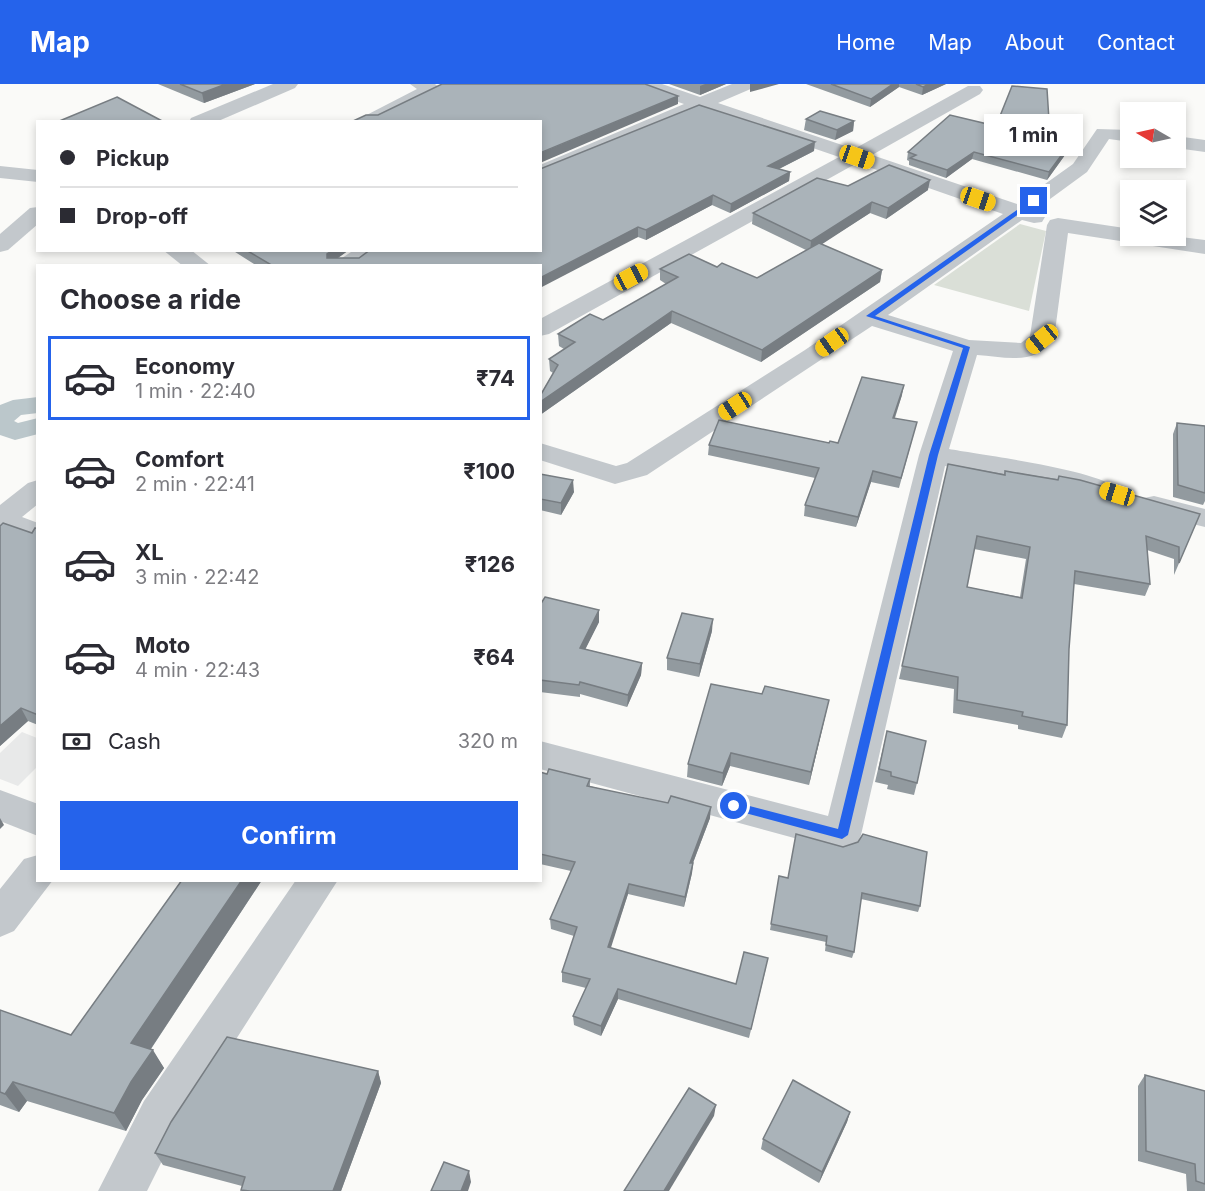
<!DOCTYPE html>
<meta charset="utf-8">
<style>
:root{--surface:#fff;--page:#f7f7f7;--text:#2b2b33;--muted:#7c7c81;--line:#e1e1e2;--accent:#2563eb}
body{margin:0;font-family:Inter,sans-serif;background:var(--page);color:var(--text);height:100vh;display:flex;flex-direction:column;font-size:22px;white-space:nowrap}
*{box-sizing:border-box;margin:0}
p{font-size:20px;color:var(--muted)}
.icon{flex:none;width:33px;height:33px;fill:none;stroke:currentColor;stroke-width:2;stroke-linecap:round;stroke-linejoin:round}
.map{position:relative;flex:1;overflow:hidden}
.panel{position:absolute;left:36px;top:180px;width:506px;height:618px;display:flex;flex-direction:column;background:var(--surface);border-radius:0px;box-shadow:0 3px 9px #0003}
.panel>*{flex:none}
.hud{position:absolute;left:36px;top:36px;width:506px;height:132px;border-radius:0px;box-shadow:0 3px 9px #0003;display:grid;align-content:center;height:132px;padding:0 24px;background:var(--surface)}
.needle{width:39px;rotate:279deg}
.fabs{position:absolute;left:1120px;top:18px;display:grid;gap:12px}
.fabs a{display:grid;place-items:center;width:66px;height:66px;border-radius:0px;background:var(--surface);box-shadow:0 3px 9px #0003;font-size:30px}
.end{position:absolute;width:27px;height:27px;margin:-14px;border:8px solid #2563eb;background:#fff;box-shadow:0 0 0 3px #fff}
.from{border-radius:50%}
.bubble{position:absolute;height:42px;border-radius:0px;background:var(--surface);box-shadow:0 3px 9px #0003;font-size:20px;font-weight:700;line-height:42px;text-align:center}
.car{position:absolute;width:18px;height:36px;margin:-18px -9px;border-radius:8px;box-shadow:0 0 4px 2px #0007;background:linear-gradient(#f5c518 24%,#345 0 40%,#f5c518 0 76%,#345 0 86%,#f5c518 0)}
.hud b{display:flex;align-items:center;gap:21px;height:57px;font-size:22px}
.hud b+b{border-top:2px solid var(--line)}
.hud i{width:15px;height:15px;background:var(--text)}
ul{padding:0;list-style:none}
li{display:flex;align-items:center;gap:18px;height:84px;margin:0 12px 9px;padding:0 12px;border:3px solid transparent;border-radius:0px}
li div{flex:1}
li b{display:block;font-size:22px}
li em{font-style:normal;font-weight:700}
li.on{border-color:var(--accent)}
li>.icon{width:54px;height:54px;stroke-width:1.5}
h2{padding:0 24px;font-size:27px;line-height:72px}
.pay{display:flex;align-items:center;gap:15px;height:66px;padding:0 24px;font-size:22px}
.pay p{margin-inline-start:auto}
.primary-button{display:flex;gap:12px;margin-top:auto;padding:12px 24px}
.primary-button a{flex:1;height:69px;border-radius:0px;background:var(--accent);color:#fff;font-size:24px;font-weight:700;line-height:69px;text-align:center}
header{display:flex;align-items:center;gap:36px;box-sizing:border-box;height:84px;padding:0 30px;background:var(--accent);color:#fff}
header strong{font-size:28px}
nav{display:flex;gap:33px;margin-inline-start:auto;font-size:21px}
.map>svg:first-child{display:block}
.built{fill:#e8e9e9}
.green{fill:#dadfd7}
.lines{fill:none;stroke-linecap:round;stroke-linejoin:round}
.canal{fill:#bbc7cb;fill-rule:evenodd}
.minor{fill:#c3c8cc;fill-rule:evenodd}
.wall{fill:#929a9f;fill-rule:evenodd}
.shaded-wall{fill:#777d82}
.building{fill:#aab3b9;stroke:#777d82;stroke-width:1.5;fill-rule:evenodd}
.route{fill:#2563eb}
</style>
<header>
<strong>Map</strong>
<nav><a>Home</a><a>Map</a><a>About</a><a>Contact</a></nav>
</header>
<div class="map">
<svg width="1205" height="1107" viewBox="0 0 1205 1107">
<rect width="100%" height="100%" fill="#fafaf8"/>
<!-- built -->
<path class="built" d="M22 648 37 654V683L18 702 0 695V669Z"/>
<!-- green -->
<path class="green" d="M1020 140 1046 147 1029 227 934 201Z"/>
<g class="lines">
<!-- canal -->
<path class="canal" d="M38 313V329L21 331 14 337 18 339 38 334V350L15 356 0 351V321L13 316Z"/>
<!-- minor -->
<g class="minor">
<path d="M273 0H298L295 4 216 38H189L191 34Z"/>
<path d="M410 0H435L441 5 438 9 378 38H353L417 5Z"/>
<path d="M635 0H662L700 13 732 0H756L753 4 718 19 854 65 968 2H980L983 6 980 10 872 71 1017 120 1073 80 1097 45 1131 46V58L1109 55 1087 88 1035 126 1045 133 1042 138 1034 139 1022 136 888 231 969 256 1021 259 1030 252 1047 141 1050 136 1058 134 1131 145V152H1173L1205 156V170L1068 149 1054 255C1036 282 1005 273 977 271L949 365C977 370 1105 387 1116 405L1112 411 1102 414 1075 406 945 382 861 751 856 762 842 767 540 685V657L828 732 919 371 953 267 872 242 647 391 615 400 540 376V359L616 382 627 379 805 266 1003 130 857 79 549 250 540 252V235L839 73 702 26 540 94V81L684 20 638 4Z"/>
<path d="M1176 52 1205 56V68L1176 64Z"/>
<path d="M0 82 38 86V98L0 94Z"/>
<path d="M38 123V140L8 166 0 168V150L30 124Z"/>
<path d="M163 166H191L211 182H183Z"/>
<path d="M354 166H383L359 182H330Z"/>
<path d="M38 396V420L22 433 38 439V460L0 447V421L28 399Z"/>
<path d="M1154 412 1205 425V443L1144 428 1139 421 1144 414Z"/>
<path d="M0 706 38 720V752L0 737Z"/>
<path d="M38 771V796H53L14 847 0 853V805L24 775Z"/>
<path d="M296 796H338L176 1049 147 1107H98L144 1017Z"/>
</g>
</g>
<!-- wall -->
<g class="wall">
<path d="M158 0H255L204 19Z"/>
<path d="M669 0H726L700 11Z"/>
<path d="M806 0H946L922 11 899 3 870 23Z"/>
<path d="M806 35 854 37 853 47 835 56 804 46Z"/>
<path d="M996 42 1072 57 1070 64 1047 96 972 75 946 94 909 81V77L907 76 908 68Z"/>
<path d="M814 67 779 85 790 88 789 97 730 129 712 121 646 156 638 153 540 182H257L232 166H349L338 174H359Z"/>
<path d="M848 102 928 106 886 135 870 129 821 160 882 186 880 198 761 278 671 239 540 331V312L553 289 550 287 549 275 564 265 559 262 558 250 603 236 666 200 660 196V185L717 183 757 194 806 166 752 140 753 129Z"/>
<path d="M902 311 895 334 914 349 899 404 871 398 856 443 804 432 805 421 815 394 708 371 709 361 838 359Z"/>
<path d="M1177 339 1205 342V417L1203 421 1173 413V350Z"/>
<path d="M948 380 1004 390 1005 387 1058 395 1059 392 1200 430 1174 491V475L1147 466 1150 500 1145 512 1074 500 1069 565 1067 641 1062 654 1018 645V641L953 629 954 605 899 595ZM974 465 1026 475 1020 513 967 503Z"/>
<path d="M540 390 574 408 561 431 540 426Z"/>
<path d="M0 442 32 449 38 445V641L28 637 0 662Z"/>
<path d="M540 521 599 538 585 565 642 579 641 591 627 623 580 610V613L540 608Z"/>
<path d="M712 547 699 593 667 586V574Z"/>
<path d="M826 629 809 701 730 682 722 702 687 693 688 680Z"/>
<path d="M887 647 917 699 914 711 887 705 888 701 875 698Z"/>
<path d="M540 688 547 690 590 695V702L710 734 693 779 692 789 684 823 628 810 610 864 736 900 766 884 749 954 618 915 601 952 574 941 573 932 586 904 562 898V888L574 852 551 845 550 835 571 787 540 780Z"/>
<path d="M796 750 920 822 918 828 861 815 854 868 852 874 825 867 826 858 770 846 779 792 788 794Z"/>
<path d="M182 796H262L151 965 164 984 142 1016 126 1047 27 1017 19 1028 0 1021V926L71 951Z"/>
<path d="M378 987 381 999 341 1107H242L241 1106 242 1102 163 1081 155 1069Z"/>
<path d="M1145 991 1205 1007V1107H1187L1186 1090 1138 1077V1002Z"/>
<path d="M850 1028 847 1038 819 1099 761 1065 763 1055Z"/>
</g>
<!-- shaded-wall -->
<g class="shaded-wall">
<path d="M226 0H255L204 19 202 9Z"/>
<path d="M705 0H726L700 11V2Z"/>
<path d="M750 0H779L750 8Z"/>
<path d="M893 0H899V3L870 23 871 15Z"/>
<path d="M929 0H946L922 11 923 3Z"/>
<path d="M678 12V20L540 79V69Z"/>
<path d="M854 37 853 47 835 56 837 46Z"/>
<path d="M1072 57 1070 64 1047 96 1049 88Z"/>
<path d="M815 58 814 67 767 91 768 82Z"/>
<path d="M974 68 972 75 946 94 947 86Z"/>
<path d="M790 88 789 97 730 129 731 120Z"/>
<path d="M930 96 928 106 886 135 888 124Z"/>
<path d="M713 111 712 121 646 156V146Z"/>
<path d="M872 118 870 129 810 168 811 157Z"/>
<path d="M638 143V153L540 204V194Z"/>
<path d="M333 166H349L329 180 327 174V170Z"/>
<path d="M882 186 880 198 761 278 762 266Z"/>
<path d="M672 227 671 239 540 331V318Z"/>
<path d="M904 301 902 311 891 344 893 334Z"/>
<path d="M873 387 871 398 856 443 858 433Z"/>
<path d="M573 396 574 408 561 431V419Z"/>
<path d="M599 526V538L580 576V564Z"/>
<path d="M713 535 712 547 699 593 700 580Z"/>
<path d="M642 579 641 591 627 623 628 611Z"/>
<path d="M829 616 826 629 809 701 811 688Z"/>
<path d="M21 624 28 637 0 662V642Z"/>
<path d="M731 669 730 682 722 702 723 689Z"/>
<path d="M711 723 710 734 689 789 690 779Z"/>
<path d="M0 734 4 741 0 745Z"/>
<path d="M693 779 692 789 684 823 685 813Z"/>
<path d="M242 796H262L142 978 131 959Z"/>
<path d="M629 800 628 810 608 873V863Z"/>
<path d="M618 905V915L601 952V942Z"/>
<path d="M153 966 164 984 142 1016 126 1047 114 1029 131 998Z"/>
<path d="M378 987 381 999 341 1107H333Z"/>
<path d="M13 998 27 1017 19 1028 5 1010Z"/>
<path d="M716 1021 714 1032 669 1107H664Z"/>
<path d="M850 1028 847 1038 819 1099 822 1088Z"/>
<path d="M469 1087 471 1098 468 1107H461Z"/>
</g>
<!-- building -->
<g class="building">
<path d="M180 0H226L202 9Z"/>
<path d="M442 0H645L678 12 540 69V38H351L366 31H378Z"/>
<path d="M831 0H893L871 15Z"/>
<path d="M916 0H929L923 3Z"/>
<path d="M1012 2 1047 5 1050 52 1072 57 1049 88 974 68 947 86 910 74 916 71 908 68 950 31 996 42Z"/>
<path d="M117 13 164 38H57Z"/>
<path d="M699 21 815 58 768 82 790 88 731 120 713 111 646 146 638 143 540 194V182H273L246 166H333L327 170V174H359L370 166H540V85Z"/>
<path d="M820 27 854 37 837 46 806 35Z"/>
<path d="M889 81 930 96 888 124 872 118 811 157 753 129 817 94 848 102Z"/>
<path d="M819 159 882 186 762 266 672 227 540 318V312L558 281 549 275 575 258 558 250 590 230 603 236 678 193 660 185 689 170 717 183 722 179 757 194Z"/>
<path d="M862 293 904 301 893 334 917 338 901 394 873 387 858 433 805 421 819 384 709 361 719 336 829 359 830 357 838 359Z"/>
<path d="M1177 339 1205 342V409L1178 401Z"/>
<path d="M948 380 1005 391V387L1058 396 1059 392 1080 396 1200 430 1179 479V463L1146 452 1150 500 1075 487 1069 565 1067 641 1022 632 1023 628 957 616 958 593 902 582ZM977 452 1030 463 1022 514 967 503Z"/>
<path d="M540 390 573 396 561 419 540 415Z"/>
<path d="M3 439 32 449 35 444 38 445V631L21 624 0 642V442Z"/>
<path d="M545 513 599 526 580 564 642 579 628 611 580 598 579 601 540 596V521Z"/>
<path d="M682 529 713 535 700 580 667 574Z"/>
<path d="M711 600 762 610 765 602 829 616 811 688 731 669 723 689 688 680Z"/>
<path d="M887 647 926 657 917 699 891 692V688L879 685Z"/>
<path d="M549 685 590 695 587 702 668 719 671 712 711 723 690 779H693L685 813 629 800 608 863 736 900 744 868 768 874 751 945 618 905 601 942 573 932 590 895 562 888 577 843 550 835 575 778 540 770V688L547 690Z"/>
<path d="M796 750 843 763 858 758 863 750 927 768 920 822 862 809 854 868 826 861 827 852 771 840 779 792 788 794Z"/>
<path d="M182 796H242L131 959 153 966 131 998 114 1029 13 998 5 1010 0 1008V926L71 951Z"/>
<path d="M227 953 378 987 333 1107H250L241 1106 245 1093 155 1069 171 1038Z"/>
<path d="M1145 991 1205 1007V1100L1196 1097 1195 1080 1146 1067Z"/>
<path d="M793 996 850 1028 822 1088 763 1055Z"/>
<path d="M689 1004 716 1021 664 1107H624Z"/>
<path d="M444 1078 469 1087 461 1107H431Z"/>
</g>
<!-- route -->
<path class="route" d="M1031 116 1037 117 875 232 970 263 938 371 848 751 842 755 730 725 729 722 734 718 838 745 929 371 963 264 866 232Z"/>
</svg>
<div class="fabs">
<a><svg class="needle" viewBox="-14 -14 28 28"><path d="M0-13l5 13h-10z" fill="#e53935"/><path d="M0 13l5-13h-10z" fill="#7c7c81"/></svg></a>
<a><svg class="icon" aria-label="layers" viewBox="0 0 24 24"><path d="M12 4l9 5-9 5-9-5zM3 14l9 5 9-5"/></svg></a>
</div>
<i class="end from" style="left:734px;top:722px"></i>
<i class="end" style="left:1034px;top:117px"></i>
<div class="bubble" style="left:984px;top:30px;width:99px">1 min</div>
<i class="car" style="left:857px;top:73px;rotate:109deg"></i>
<i class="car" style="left:978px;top:115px;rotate:109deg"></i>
<i class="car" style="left:631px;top:193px;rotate:62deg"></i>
<i class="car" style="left:1042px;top:255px;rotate:231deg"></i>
<i class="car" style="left:832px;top:258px;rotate:235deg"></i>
<i class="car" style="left:735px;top:322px;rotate:237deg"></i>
<i class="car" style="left:1117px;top:410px;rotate:287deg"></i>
<div class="hud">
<b><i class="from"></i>Pickup</b>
<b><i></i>Drop-off</b>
</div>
<section class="panel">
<h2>Choose a ride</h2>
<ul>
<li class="on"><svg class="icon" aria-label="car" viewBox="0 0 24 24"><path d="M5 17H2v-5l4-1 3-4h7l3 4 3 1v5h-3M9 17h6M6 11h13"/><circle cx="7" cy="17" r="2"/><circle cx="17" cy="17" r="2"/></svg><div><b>Economy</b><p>1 min · 22:40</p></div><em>₹74</em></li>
<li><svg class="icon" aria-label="car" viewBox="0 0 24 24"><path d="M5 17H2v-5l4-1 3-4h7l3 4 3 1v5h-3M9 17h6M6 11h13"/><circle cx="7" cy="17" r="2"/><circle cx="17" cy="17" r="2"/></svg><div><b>Comfort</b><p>2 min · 22:41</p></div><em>₹100</em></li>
<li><svg class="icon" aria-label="car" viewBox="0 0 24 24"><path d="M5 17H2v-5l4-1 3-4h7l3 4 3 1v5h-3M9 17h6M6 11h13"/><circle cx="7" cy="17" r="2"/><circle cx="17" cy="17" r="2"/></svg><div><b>XL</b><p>3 min · 22:42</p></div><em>₹126</em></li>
<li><svg class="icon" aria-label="car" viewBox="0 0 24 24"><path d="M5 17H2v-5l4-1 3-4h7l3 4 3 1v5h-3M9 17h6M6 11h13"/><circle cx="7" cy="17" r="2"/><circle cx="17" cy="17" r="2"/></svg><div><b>Moto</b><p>4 min · 22:43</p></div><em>₹64</em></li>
</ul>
<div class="pay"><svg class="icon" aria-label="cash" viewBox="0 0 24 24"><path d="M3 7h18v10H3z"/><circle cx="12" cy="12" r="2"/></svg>Cash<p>320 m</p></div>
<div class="primary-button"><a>Confirm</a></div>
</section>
</div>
